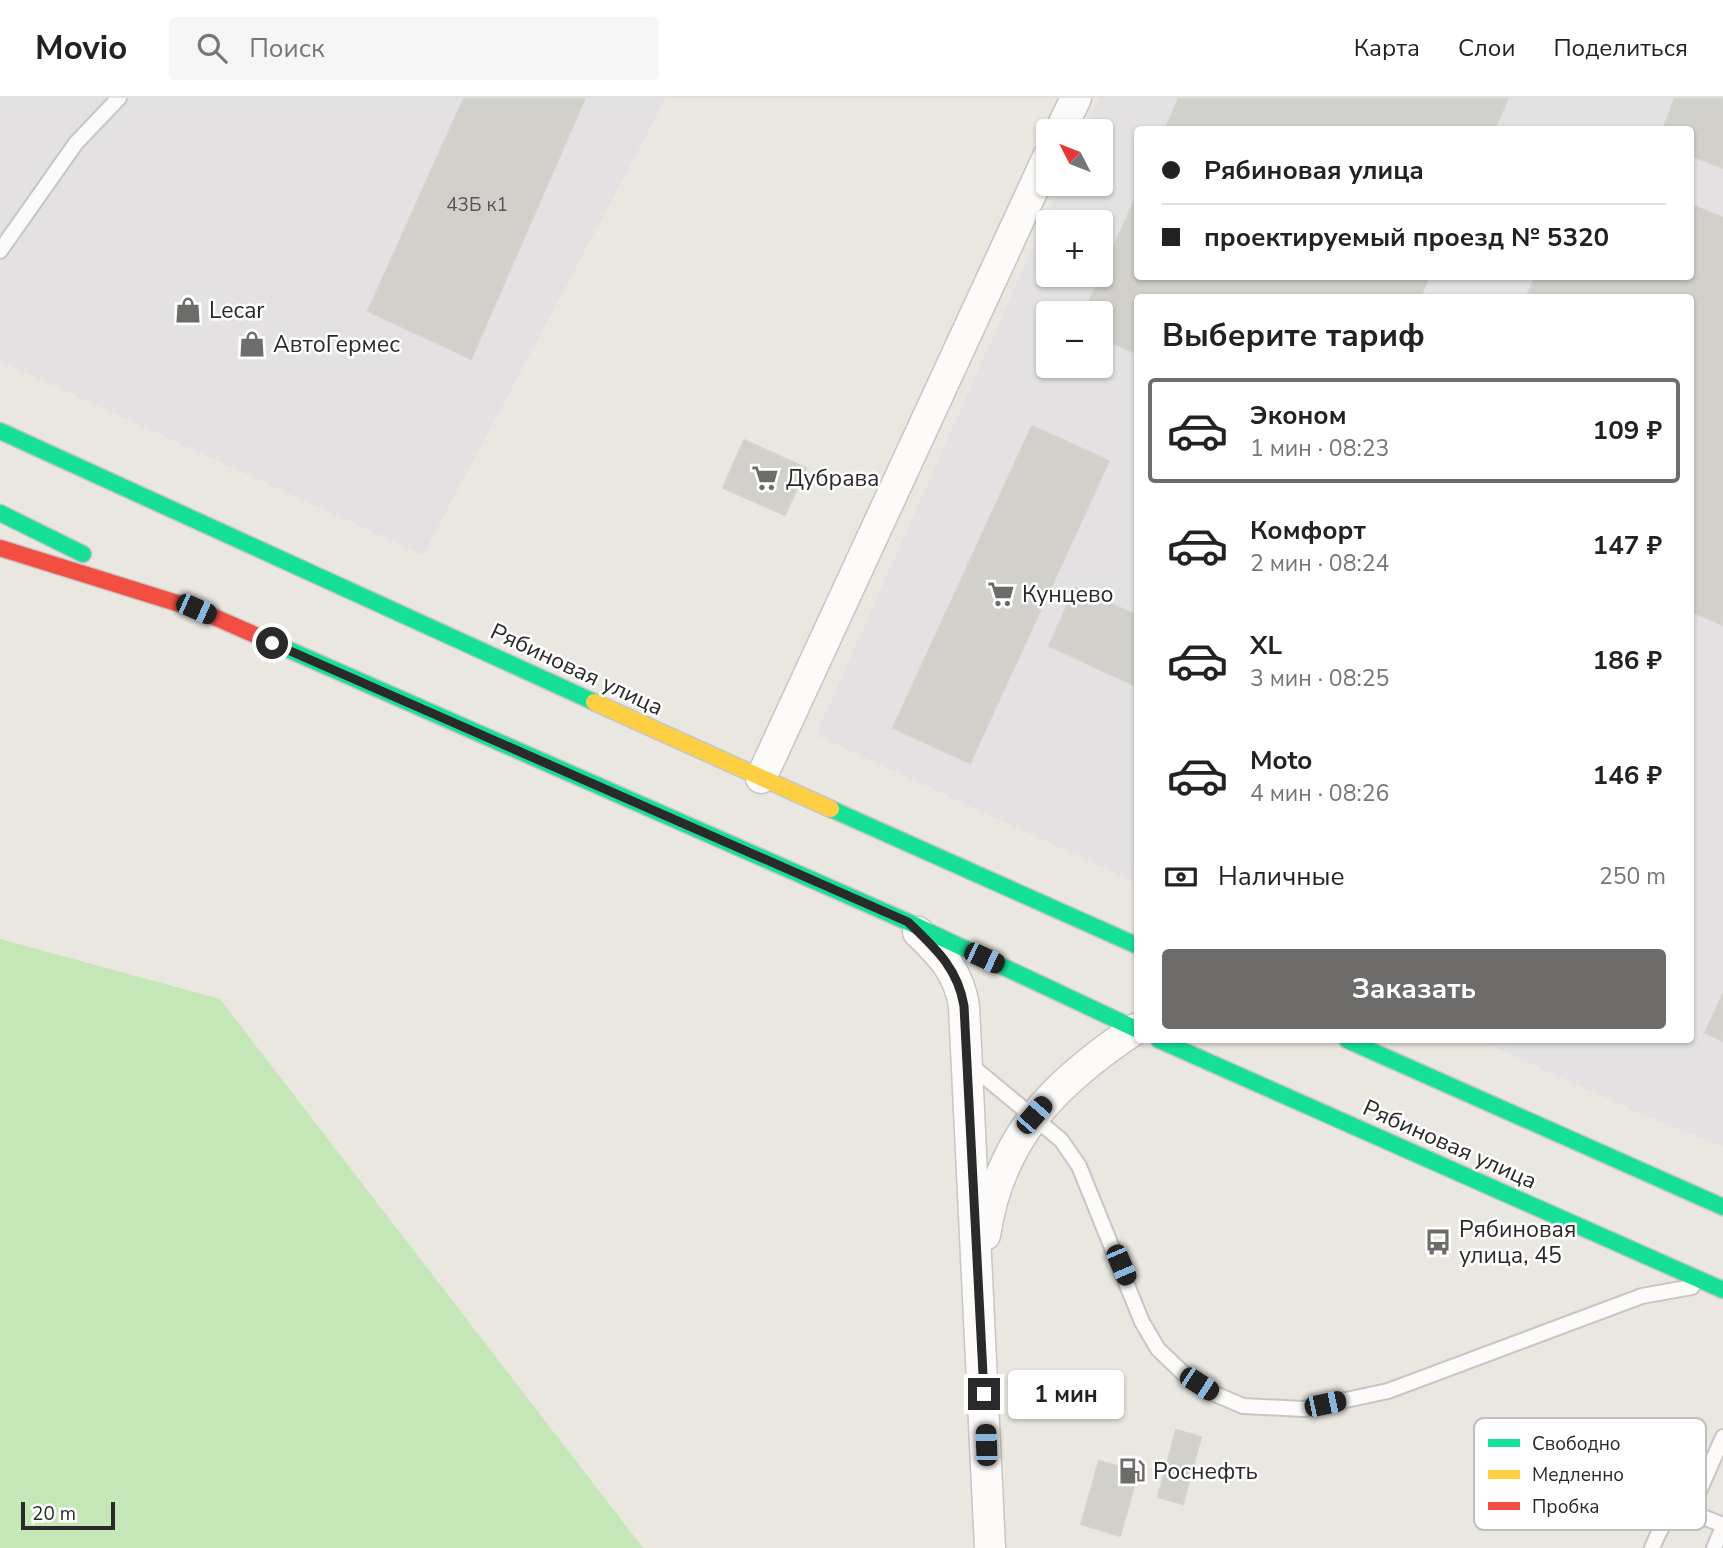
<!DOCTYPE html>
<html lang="ru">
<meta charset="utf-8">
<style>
:root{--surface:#fff;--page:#f6f6f6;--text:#222;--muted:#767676;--line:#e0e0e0;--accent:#6d6c6a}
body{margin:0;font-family:"Nunito Sans",sans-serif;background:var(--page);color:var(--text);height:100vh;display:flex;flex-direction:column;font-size:26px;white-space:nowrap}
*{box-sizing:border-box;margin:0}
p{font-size:23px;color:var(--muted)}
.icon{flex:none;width:38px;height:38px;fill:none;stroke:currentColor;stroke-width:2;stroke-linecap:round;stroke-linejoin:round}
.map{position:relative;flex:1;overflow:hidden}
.panel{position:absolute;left:1134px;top:196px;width:560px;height:749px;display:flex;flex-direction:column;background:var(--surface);border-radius:7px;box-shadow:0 2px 5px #0004}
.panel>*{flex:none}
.hud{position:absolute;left:1134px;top:28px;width:560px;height:154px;border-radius:7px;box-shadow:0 2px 5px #0004;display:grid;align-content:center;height:154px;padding:0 28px;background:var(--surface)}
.needle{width:46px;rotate:312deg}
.fabs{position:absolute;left:1036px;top:21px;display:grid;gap:14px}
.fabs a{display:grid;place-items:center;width:77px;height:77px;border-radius:7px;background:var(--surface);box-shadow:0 2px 5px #0004;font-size:35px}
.scale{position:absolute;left:21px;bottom:18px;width:94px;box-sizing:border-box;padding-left:7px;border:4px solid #2a2a2a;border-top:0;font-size:19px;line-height:24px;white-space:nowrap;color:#2a2a2a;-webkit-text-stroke:5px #fff;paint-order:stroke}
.end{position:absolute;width:32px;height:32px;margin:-16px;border:9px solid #2a2a2a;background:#fff;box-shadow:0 0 0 4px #fff}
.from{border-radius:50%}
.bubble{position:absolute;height:49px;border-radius:7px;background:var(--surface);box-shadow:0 2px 5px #0004;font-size:23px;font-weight:700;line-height:49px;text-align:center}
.car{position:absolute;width:21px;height:42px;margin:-21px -10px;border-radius:9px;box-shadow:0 0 5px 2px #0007;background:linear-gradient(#222 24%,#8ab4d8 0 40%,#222 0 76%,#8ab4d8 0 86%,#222 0)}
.hud b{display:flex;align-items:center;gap:24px;height:66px;font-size:26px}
.hud b+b{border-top:2px solid var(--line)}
.hud i{width:18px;height:18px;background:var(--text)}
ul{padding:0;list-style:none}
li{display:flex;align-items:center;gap:21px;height:105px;margin:0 14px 10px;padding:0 14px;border:4px solid transparent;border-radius:7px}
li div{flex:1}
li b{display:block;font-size:26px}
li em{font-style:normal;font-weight:700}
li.selected{border-color:var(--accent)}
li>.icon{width:63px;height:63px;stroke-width:1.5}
h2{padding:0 28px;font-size:32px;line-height:84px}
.pay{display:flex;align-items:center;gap:18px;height:77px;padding:0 28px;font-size:26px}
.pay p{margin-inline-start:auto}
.action{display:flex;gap:14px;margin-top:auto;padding:14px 28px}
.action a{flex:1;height:80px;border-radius:7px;background:var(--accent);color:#fff;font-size:28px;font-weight:700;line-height:80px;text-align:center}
header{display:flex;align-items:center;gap:42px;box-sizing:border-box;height:98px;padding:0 35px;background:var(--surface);border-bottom:2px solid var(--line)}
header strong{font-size:33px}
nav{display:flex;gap:38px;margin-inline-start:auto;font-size:24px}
.search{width:490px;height:63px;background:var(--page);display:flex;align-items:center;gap:18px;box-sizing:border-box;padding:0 24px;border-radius:7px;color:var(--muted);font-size:26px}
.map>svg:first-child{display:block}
.industrial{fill:#e4e1e3;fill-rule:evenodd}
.green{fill:#c5e6b7}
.building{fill:#d2d0cb;stroke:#d4d2cc;stroke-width:2}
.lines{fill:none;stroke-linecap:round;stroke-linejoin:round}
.lane-casing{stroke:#c6c6c6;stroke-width:18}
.street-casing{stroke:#c6c6c6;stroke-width:33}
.fast-casing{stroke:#c6c6c6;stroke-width:19}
.slow-casing{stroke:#c6c6c6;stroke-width:19}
.jam-casing{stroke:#c6c6c6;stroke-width:19}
.lane{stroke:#fcfbfa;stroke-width:14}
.street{stroke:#fcfbfa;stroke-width:30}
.fast{stroke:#16e098;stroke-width:16}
.slow{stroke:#ffcf43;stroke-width:16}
.jam{stroke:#f24e42;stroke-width:16}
.route{stroke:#2a2a2a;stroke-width:9}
.labels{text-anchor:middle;stroke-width:5;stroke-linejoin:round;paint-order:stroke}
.number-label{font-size:19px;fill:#555453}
.poi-label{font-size:23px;fill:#2a2a2a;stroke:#fff;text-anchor:start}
.street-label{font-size:23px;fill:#2a2a2a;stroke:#fff}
.key{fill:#fff;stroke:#bfbfbf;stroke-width:2}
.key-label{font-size:19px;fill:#2a2a2a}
</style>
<header>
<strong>Movio</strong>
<div class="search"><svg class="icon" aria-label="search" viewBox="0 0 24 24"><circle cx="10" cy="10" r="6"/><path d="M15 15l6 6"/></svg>Поиск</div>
<nav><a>Карта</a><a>Слои</a><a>Поделиться</a></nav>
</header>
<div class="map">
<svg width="1723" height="1450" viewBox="0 0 1723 1450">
<rect width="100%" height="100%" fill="#e9e7e0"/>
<!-- industrial -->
<g class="industrial">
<path d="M0 0H666L423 457 0 263Z"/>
<path d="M1099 0H1723V1049L1641 1016 1479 942H1690V200H1138L1137 785 816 637 1061 86H1101V33H1084ZM1138 32H1690V178H1138ZM1048 124H1101V177H1048ZM1048 215H1101V268H1048Z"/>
</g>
<!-- green -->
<path class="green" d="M0 841 220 901 643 1450H0Z"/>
<!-- building -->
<g class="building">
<path d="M464 0H585L471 261 368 213Z"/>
<path d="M1179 0H1508L1494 32H1165Z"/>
<path d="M1675 0H1723V70L1690 57V32H1663Z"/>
<path d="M1138 95V178H1429L1420 200H1138V256L1101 240V215H1084Z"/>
<path d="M1690 106 1723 120V527L1690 513V200H1526L1536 178H1690Z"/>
<path d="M1032 328 1109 363 970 665 893 630Z"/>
<path d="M744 342 806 370 785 417 723 390Z"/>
<path d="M1075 490 1138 518V589L1049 548Z"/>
<path d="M1723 896V943L1705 935Z"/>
<path d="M1176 1332 1201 1339 1183 1406 1158 1399Z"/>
<path d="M1099 1363 1138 1374 1120 1438 1081 1426Z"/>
</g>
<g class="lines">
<!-- lane casing -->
<g class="lane-casing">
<g id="lane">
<path d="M0 153 76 45 119 0"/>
<path d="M968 965 1061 1042 1079 1068 1142 1224 1158 1251 1184 1276 1215 1296 1243 1308 1304 1311 1388 1293 1642 1198 1692 1189"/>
<path d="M1723 1339 1690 1414 1723 1427"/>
<path d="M1579 1381 1669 1419"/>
<path d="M1652 1450C1660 1431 1667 1413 1690 1414"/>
<path d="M1714 1450 1723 1429"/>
</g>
</g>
<!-- street casing -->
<g class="street-casing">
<g id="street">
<path d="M1060 33 1076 0"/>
<path d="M761 680 1048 59"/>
<path d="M918 834C942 857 959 875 964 908L990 1450"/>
<path d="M985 1137C1000 1038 1056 984 1135 931"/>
</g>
</g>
<!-- fast casing -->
<g class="fast-casing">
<g id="fast">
<path d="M0 333 594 604"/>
<path d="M0 415 83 456"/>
<path d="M278 547 908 824 1138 932"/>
<path d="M831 711 1138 848"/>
<path d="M1159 942 1723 1192"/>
<path d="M1347 942 1723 1109"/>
</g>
</g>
<!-- slow casing -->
<g class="slow-casing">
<path id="slow" d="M594 604 831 711"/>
</g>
<!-- jam casing -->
<g class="jam-casing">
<path id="jam" d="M0 450 196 511 278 547"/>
</g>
<!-- lane -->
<use href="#lane" class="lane"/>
<!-- street -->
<use href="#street" class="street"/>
<!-- fast -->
<use href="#fast" class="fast"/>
<!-- slow -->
<use href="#slow" class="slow"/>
<!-- jam -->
<use href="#jam" class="jam"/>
</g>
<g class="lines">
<!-- route -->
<path class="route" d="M272 545 908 824C935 850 958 870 964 908L984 1296"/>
</g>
<!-- icons -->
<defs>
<g id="shop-bare" transform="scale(2.1)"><path d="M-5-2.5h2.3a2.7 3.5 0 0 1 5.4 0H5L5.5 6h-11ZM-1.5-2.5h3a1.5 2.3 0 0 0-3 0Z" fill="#6d6c6a" stroke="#fff" stroke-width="2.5" paint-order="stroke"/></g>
<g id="supermarket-bare" transform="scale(2.1)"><path d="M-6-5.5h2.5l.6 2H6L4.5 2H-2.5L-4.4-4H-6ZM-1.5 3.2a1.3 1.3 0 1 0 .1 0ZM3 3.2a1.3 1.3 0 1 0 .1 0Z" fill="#6d6c6a" stroke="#fff" stroke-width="2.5" paint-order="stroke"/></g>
<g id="bus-bare" transform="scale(2.1)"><path d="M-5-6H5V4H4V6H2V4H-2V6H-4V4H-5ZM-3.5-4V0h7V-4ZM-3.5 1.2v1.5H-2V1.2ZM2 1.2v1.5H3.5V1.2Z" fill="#6d6c6a" stroke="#fff" stroke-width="2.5" paint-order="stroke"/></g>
<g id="fuel-bare" transform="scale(2.1)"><path d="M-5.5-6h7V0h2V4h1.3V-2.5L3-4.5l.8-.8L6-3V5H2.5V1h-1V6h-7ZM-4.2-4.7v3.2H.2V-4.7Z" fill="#6d6c6a" stroke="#fff" stroke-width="2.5" paint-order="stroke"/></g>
</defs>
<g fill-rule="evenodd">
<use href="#shop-bare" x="188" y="212"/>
<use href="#shop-bare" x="252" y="246"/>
<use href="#supermarket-bare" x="765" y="380"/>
<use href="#supermarket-bare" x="1001" y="496"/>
<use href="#bus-bare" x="1438" y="1144"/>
<use href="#fuel-bare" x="1132" y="1373"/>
</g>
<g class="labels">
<!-- number labels -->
<g class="number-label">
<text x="477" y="113">43Б к1</text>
</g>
<!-- poi labels -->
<g class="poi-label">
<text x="209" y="220">Lecar</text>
<text x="273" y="254">АвтоГермес</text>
<text x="786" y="388">Дубрава</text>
<text x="1022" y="504">Кунцево</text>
<text x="1459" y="1139">Рябиновая<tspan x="1459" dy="26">улица, 45</tspan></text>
<text x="1153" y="1381">Роснефть</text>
</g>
<!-- street labels -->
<g class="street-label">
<text transform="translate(577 571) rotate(25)" y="8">Рябиновая улица</text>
<text transform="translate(1450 1046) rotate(24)" y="8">Рябиновая улица</text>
</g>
</g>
<!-- legend -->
<rect x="1474" y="1320" width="232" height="112" rx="10" class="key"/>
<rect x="1488" y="1341" width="32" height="8" fill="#16e098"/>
<rect x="1488" y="1372" width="32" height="9" fill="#ffcf43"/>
<rect x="1488" y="1404" width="32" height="8" fill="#f24e42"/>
<g class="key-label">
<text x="1532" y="1352">Свободно</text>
<text x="1532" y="1383">Медленно</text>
<text x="1532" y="1415">Пробка</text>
</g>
</svg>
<div class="fabs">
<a><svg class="needle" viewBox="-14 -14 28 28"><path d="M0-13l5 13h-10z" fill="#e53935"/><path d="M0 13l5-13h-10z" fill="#767676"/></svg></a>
<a>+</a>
<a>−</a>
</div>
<div class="scale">20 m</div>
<i class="end from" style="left:272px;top:545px"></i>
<i class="end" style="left:984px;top:1296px"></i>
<div class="bubble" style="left:1008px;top:1272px;width:116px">1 мин</div>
<i class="car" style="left:196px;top:511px;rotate:114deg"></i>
<i class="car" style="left:984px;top:860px;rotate:115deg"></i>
<i class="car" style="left:1034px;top:1017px;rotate:41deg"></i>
<i class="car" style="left:1121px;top:1167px;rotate:157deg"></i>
<i class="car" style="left:1199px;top:1286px;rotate:123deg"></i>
<i class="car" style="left:1325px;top:1306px;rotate:78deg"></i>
<i class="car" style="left:986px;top:1347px;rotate:358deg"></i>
<div class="hud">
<b><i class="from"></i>Рябиновая улица</b>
<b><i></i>проектируемый проезд № 5320</b>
</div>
<section class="panel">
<h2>Выберите тариф</h2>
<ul>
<li class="selected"><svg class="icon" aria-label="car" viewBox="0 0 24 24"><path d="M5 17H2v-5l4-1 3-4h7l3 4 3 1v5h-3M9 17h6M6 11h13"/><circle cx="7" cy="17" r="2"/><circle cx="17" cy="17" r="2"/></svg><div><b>Эконом</b><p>1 мин · 08:23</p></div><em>109 ₽</em></li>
<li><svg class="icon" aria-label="car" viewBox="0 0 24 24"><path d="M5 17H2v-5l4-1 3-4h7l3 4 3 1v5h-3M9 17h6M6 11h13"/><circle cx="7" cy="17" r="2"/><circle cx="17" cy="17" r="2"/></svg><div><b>Комфорт</b><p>2 мин · 08:24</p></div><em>147 ₽</em></li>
<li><svg class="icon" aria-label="car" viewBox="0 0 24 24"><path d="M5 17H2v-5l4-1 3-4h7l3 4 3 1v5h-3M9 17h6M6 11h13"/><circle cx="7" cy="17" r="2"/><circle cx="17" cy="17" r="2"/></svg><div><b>XL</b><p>3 мин · 08:25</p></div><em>186 ₽</em></li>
<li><svg class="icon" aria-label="car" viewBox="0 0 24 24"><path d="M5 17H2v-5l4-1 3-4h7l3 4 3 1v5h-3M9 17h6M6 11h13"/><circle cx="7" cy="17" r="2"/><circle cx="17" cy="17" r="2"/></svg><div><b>Moto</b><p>4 мин · 08:26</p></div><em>146 ₽</em></li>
</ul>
<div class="pay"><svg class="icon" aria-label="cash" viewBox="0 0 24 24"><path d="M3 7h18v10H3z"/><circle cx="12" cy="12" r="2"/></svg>Наличные<p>250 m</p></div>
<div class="action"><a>Заказать</a></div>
</section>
</div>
